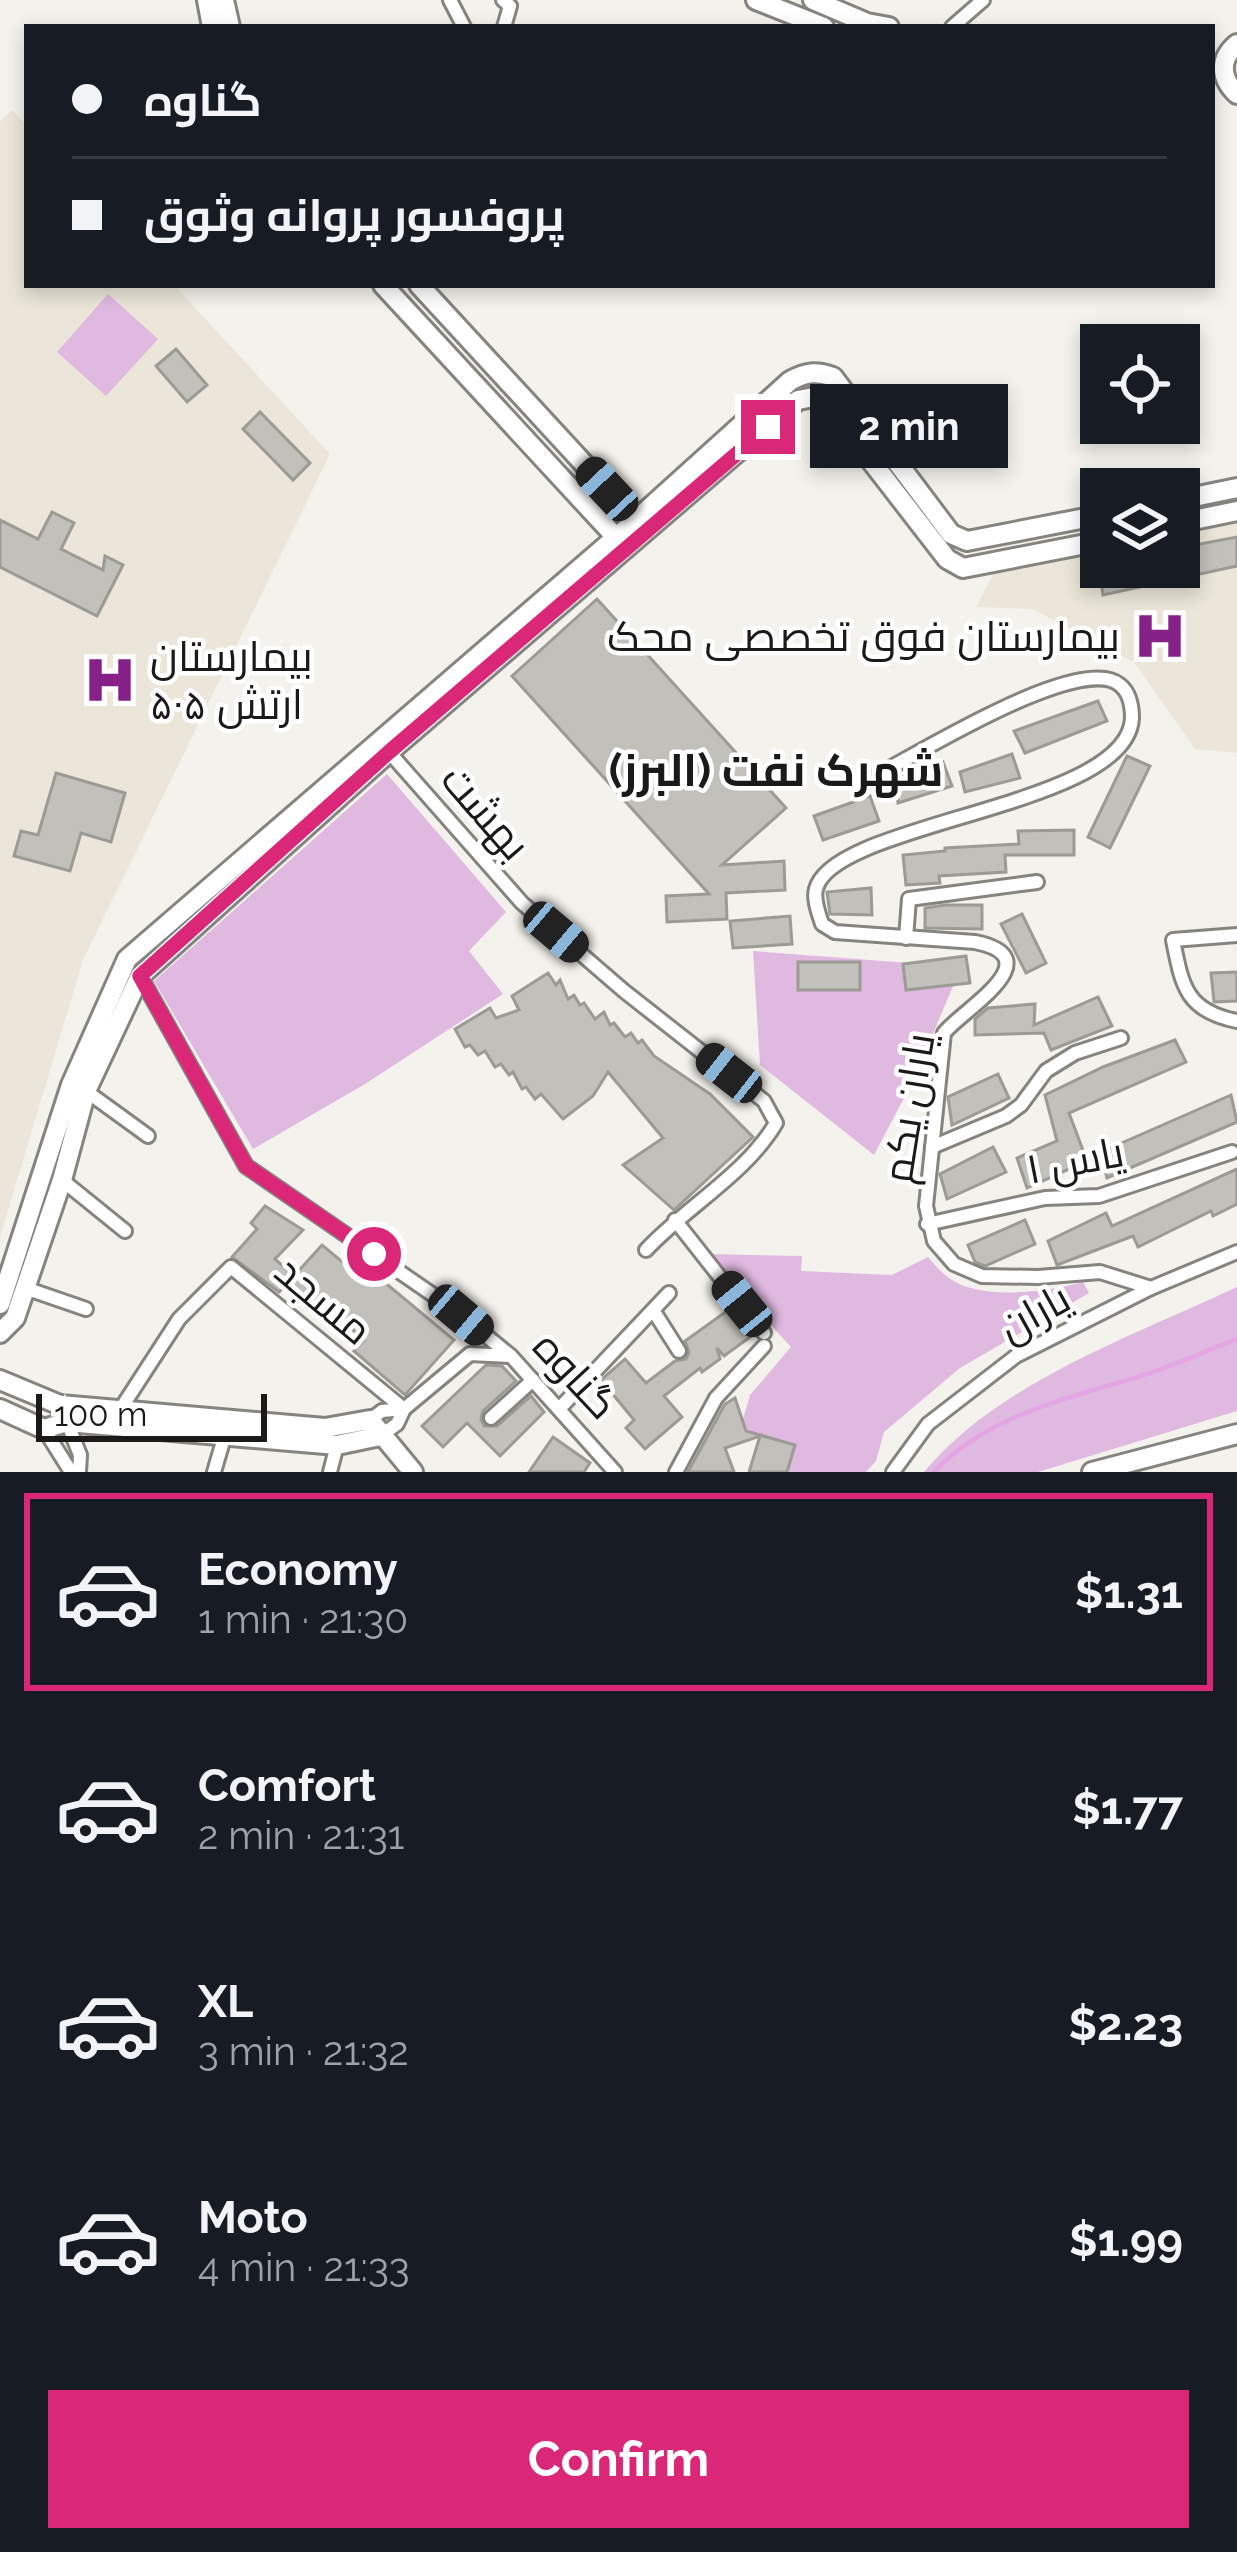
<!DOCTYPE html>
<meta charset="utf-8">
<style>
:root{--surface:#171b24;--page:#242831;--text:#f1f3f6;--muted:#9ea1a6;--line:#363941;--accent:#db2777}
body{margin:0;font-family:Raleway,Cairo,sans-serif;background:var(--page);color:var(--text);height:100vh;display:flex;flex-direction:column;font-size:45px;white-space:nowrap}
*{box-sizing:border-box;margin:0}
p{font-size:39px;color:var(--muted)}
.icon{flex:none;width:66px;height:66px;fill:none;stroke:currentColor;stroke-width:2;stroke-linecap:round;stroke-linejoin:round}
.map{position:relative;height:1472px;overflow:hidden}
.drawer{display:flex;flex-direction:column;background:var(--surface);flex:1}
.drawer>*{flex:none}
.hud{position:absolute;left:24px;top:24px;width:1191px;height:264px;border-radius:0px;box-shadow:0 6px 18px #0003;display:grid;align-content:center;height:264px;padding:0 48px;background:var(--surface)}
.buttons{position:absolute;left:1080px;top:324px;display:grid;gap:24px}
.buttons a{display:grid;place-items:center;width:120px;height:120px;border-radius:0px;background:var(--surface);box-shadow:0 6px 18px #0003;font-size:60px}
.scale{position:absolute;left:36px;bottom:30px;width:231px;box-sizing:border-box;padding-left:12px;border:6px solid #1b1a18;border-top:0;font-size:33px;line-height:42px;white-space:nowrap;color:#1b1a18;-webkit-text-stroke:9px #fff;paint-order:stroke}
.end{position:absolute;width:54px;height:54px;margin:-27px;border:15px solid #db2777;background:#fff;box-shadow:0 0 0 6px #fff}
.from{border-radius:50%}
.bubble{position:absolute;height:84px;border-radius:0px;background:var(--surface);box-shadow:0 6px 18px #0003;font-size:39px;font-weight:700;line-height:84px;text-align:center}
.car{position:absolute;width:36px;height:72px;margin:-36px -18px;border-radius:15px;box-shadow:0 0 9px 3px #0007;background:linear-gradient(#222 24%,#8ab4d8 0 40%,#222 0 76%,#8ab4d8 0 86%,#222 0)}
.hud b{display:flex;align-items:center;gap:42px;height:114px;font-size:45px}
.hud b+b{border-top:3px solid var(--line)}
.hud i{width:30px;height:30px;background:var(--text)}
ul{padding:21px 0 0;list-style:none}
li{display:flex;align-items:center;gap:36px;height:198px;margin:0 24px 18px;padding:0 24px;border:6px solid transparent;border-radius:0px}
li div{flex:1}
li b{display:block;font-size:45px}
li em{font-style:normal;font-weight:700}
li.active{border-color:var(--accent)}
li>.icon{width:108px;height:108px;stroke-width:1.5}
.primary-button{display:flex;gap:24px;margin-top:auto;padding:24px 48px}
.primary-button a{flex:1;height:138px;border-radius:0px;background:var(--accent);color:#fff;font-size:48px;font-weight:700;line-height:138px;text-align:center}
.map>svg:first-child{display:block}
.built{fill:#ebe6d9}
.green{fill:#e0b9e0}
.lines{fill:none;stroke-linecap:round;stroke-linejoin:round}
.stream{stroke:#e4a5e4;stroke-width:4.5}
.building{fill:#c2c0ba;stroke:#9c9a94;stroke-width:3}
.street-casing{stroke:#86847f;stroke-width:18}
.secondary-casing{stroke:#86847f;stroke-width:24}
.street{stroke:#fff;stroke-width:12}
.secondary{stroke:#fff;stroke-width:18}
.route{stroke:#db2777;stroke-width:15}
.labels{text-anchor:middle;stroke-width:9;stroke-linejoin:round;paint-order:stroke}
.poi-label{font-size:42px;fill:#1b1a18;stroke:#fff;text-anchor:end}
.street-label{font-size:42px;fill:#1b1a18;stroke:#fff}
.neighbourhood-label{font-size:45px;font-weight:bold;fill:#1b1a18;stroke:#fff}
</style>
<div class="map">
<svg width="1237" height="1472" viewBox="0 0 1237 1472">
<rect width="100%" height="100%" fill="#f4f2ec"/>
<!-- built -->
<g class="built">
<path d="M12 110 27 126V285H174L330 454 83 960 0 1237V121Z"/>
<path d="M1237 521V753L1195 749 1134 662 1032 609 976 607 996 569 1101 548V567H1179V532Z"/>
</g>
<!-- green -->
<g class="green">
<path d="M108 294 158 339 106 396 57 352Z"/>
<path d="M387 774 506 912 469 951 503 994 365 1084 253 1149 154 981Z"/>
<path d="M753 951 961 967 914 1079 874 1155 760 1065Z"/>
<path d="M706 1254 802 1256 801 1271 892 1275 928 1257C934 1264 941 1272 949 1278 980 1301 1048 1292 1083 1282L1089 1293 960 1368 884 1432 876 1461 866 1472H787L795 1445 740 1429 750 1395 791 1347Z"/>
<path d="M1237 1287V1411L1038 1472H924C999 1382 1133 1336 1237 1287Z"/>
</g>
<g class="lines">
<!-- stream -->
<path class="stream" d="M934 1472C990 1412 1076 1397 1150 1373 1180 1363 1208 1350 1237 1339"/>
</g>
<!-- building -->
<g class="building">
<path d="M176 349 207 385 187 402 156 366Z"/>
<path d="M260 412 310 463 293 480 243 429Z"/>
<path d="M52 512 74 523 61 549 103 570 105 556 123 565 97 616 0 567V520L38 539Z"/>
<path d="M1237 537V566L1103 595 1099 567H1179V548Z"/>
<path d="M597 599 786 808 722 865 784 861 785 890 726 893 727 919 667 922 666 896 709 894 512 676Z"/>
<path d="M1098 701 1107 721 1025 753 1014 731Z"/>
<path d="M1012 754 1020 778 965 792 960 772Z"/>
<path d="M1127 756 1150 766 1110 848 1088 837Z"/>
<path d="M943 762 952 786 898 803 896 779Z"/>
<path d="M56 773 125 793 111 842 81 833 70 871 14 856 21 831 38 835Z"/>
<path d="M870 796 879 821 823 840 814 816Z"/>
<path d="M1074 830V855H1005L1006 872 939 876 940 883 906 885 903 855 945 851V848L1019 844 1018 831Z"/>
<path d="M871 888 872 915 830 914 827 892Z"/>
<path d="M945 905H982V929L925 928V908Z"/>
<path d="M1022 914 1046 963 1026 973 1001 924Z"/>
<path d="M790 916 792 944 733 948 730 921Z"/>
<path d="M966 956 970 983 906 990 903 964Z"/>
<rect x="798" y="962" width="62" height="28"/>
<path d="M1237 972V1001L1214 1002 1211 973Z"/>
<path d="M548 973 556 985 560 980 568 999 574 995 580 1005 584 1003 595 1019 604 1012 610 1025 614 1023 625 1037 631 1033 638 1043 642 1040 654 1056 710 1094 753 1137 674 1210 623 1165 663 1138 608 1072 593 1096 563 1119 541 1094 535 1099 526 1087 522 1089 513 1072 509 1075 501 1064 495 1067 485 1051 478 1055 470 1045 465 1047 455 1029 490 1008 496 1018 519 1010 512 996Z"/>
<path d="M1098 997 1112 1026 1051 1050 1044 1033 975 1035V1019L988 1008 1035 1004 1034 1025Z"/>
<path d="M1175 1040 1186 1062 1069 1113 1087 1161 1027 1188 1017 1158 1057 1141 1045 1095 1103 1067Z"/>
<path d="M998 1074 1009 1098 952 1125 948 1097Z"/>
<path d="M1231 1095 1237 1122 1107 1178 1101 1152Z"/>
<path d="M993 1147 1006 1172 947 1199 940 1174Z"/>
<path d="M1237 1169V1204L1213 1216 1211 1211 1138 1247 1133 1236 1057 1265 1048 1241 1106 1213 1112 1226Z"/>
<path d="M265 1206 303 1230 275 1259 294 1276 322 1245 363 1279 371 1271 454 1340 405 1395 354 1351 364 1340 345 1323 339 1330 285 1286 279 1292 232 1257 257 1229 251 1223Z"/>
<path d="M1025 1220 1035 1244 985 1266 975 1262 968 1245Z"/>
<path d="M731 1308 753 1335 724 1356 717 1348 720 1359 702 1372 700 1368 664 1396 682 1417 645 1449 626 1428 634 1420 601 1380 625 1359 646 1383 675 1361 686 1359 689 1352 685 1341Z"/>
<path d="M486 1365 502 1366 516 1381 483 1411 481 1419 484 1426H497L531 1396 544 1412 500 1456 467 1423 443 1447 422 1426Z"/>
<path d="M735 1398 746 1431 795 1445 787 1472H749L760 1436 725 1448 734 1472H688L725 1404Z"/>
<path d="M553 1437 590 1463 584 1472H529Z"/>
</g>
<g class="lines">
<!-- street casing -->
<g class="street-casing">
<g id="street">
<path d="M450 0 464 27"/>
<path d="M503 0 510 6 504 27"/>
<path d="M952 27 983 0"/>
<path d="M389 752 522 903 624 991 764 1101 776 1123C746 1174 686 1207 646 1250"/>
<path d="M879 774C919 753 1082 652 1120 685 1130 693 1132 706 1132 718 1128 808 833 821 816 889 813 900 819 914 822 924L835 932 975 942C1054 958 962 1010 944 1033L926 1206 934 1241 954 1264 982 1276 1038 1277 1100 1272 1151 1288"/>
<path d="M1237 935 1173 940C1182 986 1186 1011 1237 1021"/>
<path d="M906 938 909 899 1037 882"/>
<path d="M140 976 246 1166 452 1308 511 1356 615 1472"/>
<path d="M86 1091 148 1136"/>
<path d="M932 1147 1006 1116 1021 1105 1046 1071 1075 1053 1121 1038"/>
<path d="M62 1180 125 1231"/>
<path d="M675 1220 764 1333"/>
<path d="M927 1224 1045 1198 1099 1196 1232 1152"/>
<path d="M25 1288 86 1309"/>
<path d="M653 1310 679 1351"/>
<path d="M559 1409 669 1293"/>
<path d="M120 1410 179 1319 231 1267 404 1409"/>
<path d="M491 1418 533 1380"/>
<path d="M370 1420 382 1411 404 1409"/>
<path d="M67 1422 80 1455 79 1472"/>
<path d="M44 1429 71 1472"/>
<path d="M380 1436 397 1424 404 1409 470 1354 510 1356"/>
<path d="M214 1472 224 1438"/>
<path d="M330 1472 337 1445"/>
<path d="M676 1472 716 1398 764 1346"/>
<path d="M893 1472 928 1424 1016 1356 1151 1288 1237 1252"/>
</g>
</g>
<!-- secondary casing -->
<g class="secondary-casing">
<g id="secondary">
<path d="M207 0 212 27"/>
<path d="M224 0 230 27"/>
<path d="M756 0 824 27"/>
<path d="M813 0 867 23 889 27"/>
<path d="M1237 44C1219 59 1220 78 1237 94"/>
<path d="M383 285 624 546"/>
<path d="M419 285 643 528"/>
<path d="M1179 500 1237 488"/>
<path d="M1179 523 1237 511"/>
<path d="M0 1304 71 1085 127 959 636 520 790 381C806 372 816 371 833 377L951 534 967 541 1101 515"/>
<path d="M0 1333 15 1318 62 1180 86 1091 140 976 389 752 798 400 814 397 827 404 947 559 963 568 1101 541"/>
<path d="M0 1380 60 1405 63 1412"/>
<path d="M60 1405 325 1428 370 1420 413 1472"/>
<path d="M0 1409 44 1429 67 1422 337 1445 380 1436"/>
<path d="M1092 1472 1237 1434"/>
</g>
</g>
<!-- street -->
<use href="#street" class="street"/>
<!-- secondary -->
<use href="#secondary" class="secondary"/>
</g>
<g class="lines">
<!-- route -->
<path class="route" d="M374 1254 246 1166 140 976 389 752 768 427"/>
</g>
<!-- icons -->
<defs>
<g id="hospital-bare" transform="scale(4.14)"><path d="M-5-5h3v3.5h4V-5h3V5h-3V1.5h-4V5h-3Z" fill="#862189" stroke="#fff" stroke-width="2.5" paint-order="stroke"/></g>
</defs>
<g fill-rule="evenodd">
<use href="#hospital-bare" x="1160" y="636"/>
<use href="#hospital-bare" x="110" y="680"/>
</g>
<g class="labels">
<!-- poi labels -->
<g class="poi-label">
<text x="1120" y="651">بیمارستان فوق تخصصی محک</text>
<text x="150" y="671" text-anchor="start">بیمارستان<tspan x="150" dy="48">۵۰۵ ارتش</tspan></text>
</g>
<!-- street labels -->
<g class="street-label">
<text transform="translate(486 812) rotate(49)" y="15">بهشت</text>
<text transform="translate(908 1108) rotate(-81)" y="15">یاران یکم</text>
<text transform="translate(1075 1160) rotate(-11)" y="15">یاس ۱</text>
<text transform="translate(324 1300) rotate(40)" y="15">مسجد</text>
<text transform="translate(1034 1312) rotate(-29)" y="15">یاران</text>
<text transform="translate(576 1375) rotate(47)" y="15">گناوه</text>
</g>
<!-- neighbourhood labels -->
<g class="neighbourhood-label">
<text x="776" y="786">شهرک نفت (البرز)</text>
</g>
</g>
</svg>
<div class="buttons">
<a><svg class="icon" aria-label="locate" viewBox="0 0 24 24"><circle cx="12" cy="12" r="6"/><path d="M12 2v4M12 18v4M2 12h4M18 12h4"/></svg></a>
<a><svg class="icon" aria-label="layers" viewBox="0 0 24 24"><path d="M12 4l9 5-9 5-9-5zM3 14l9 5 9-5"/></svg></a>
</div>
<div class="scale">100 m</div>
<i class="end from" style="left:374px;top:1254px"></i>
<i class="end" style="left:768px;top:427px"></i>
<div class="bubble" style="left:810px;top:384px;width:198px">2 min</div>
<i class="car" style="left:607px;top:489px;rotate:317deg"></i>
<i class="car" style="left:556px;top:932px;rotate:130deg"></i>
<i class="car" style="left:729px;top:1073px;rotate:308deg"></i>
<i class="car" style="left:742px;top:1304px;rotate:321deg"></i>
<i class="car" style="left:461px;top:1315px;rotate:130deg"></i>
<div class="hud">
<b><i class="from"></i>گناوه</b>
<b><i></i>پروفسور پروانه وثوق</b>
</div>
</div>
<section class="drawer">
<ul>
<li class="active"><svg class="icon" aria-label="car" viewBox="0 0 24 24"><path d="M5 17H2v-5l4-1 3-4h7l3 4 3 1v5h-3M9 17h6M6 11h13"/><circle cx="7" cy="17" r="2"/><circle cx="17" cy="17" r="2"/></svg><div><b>Economy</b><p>1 min · 21:30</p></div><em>$1.31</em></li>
<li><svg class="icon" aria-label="car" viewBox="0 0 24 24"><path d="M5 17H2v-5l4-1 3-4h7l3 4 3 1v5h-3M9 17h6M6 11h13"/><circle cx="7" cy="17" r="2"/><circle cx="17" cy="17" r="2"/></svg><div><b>Comfort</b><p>2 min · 21:31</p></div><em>$1.77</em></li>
<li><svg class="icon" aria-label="car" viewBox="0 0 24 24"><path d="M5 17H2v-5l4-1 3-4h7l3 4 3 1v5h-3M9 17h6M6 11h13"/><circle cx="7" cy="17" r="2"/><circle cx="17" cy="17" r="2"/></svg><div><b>XL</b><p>3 min · 21:32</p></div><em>$2.23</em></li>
<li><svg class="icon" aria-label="car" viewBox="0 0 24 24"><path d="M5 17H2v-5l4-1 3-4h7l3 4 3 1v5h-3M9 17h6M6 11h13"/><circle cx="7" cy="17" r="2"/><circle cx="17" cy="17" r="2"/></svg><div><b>Moto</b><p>4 min · 21:33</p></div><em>$1.99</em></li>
</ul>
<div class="primary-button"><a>Confirm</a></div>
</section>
